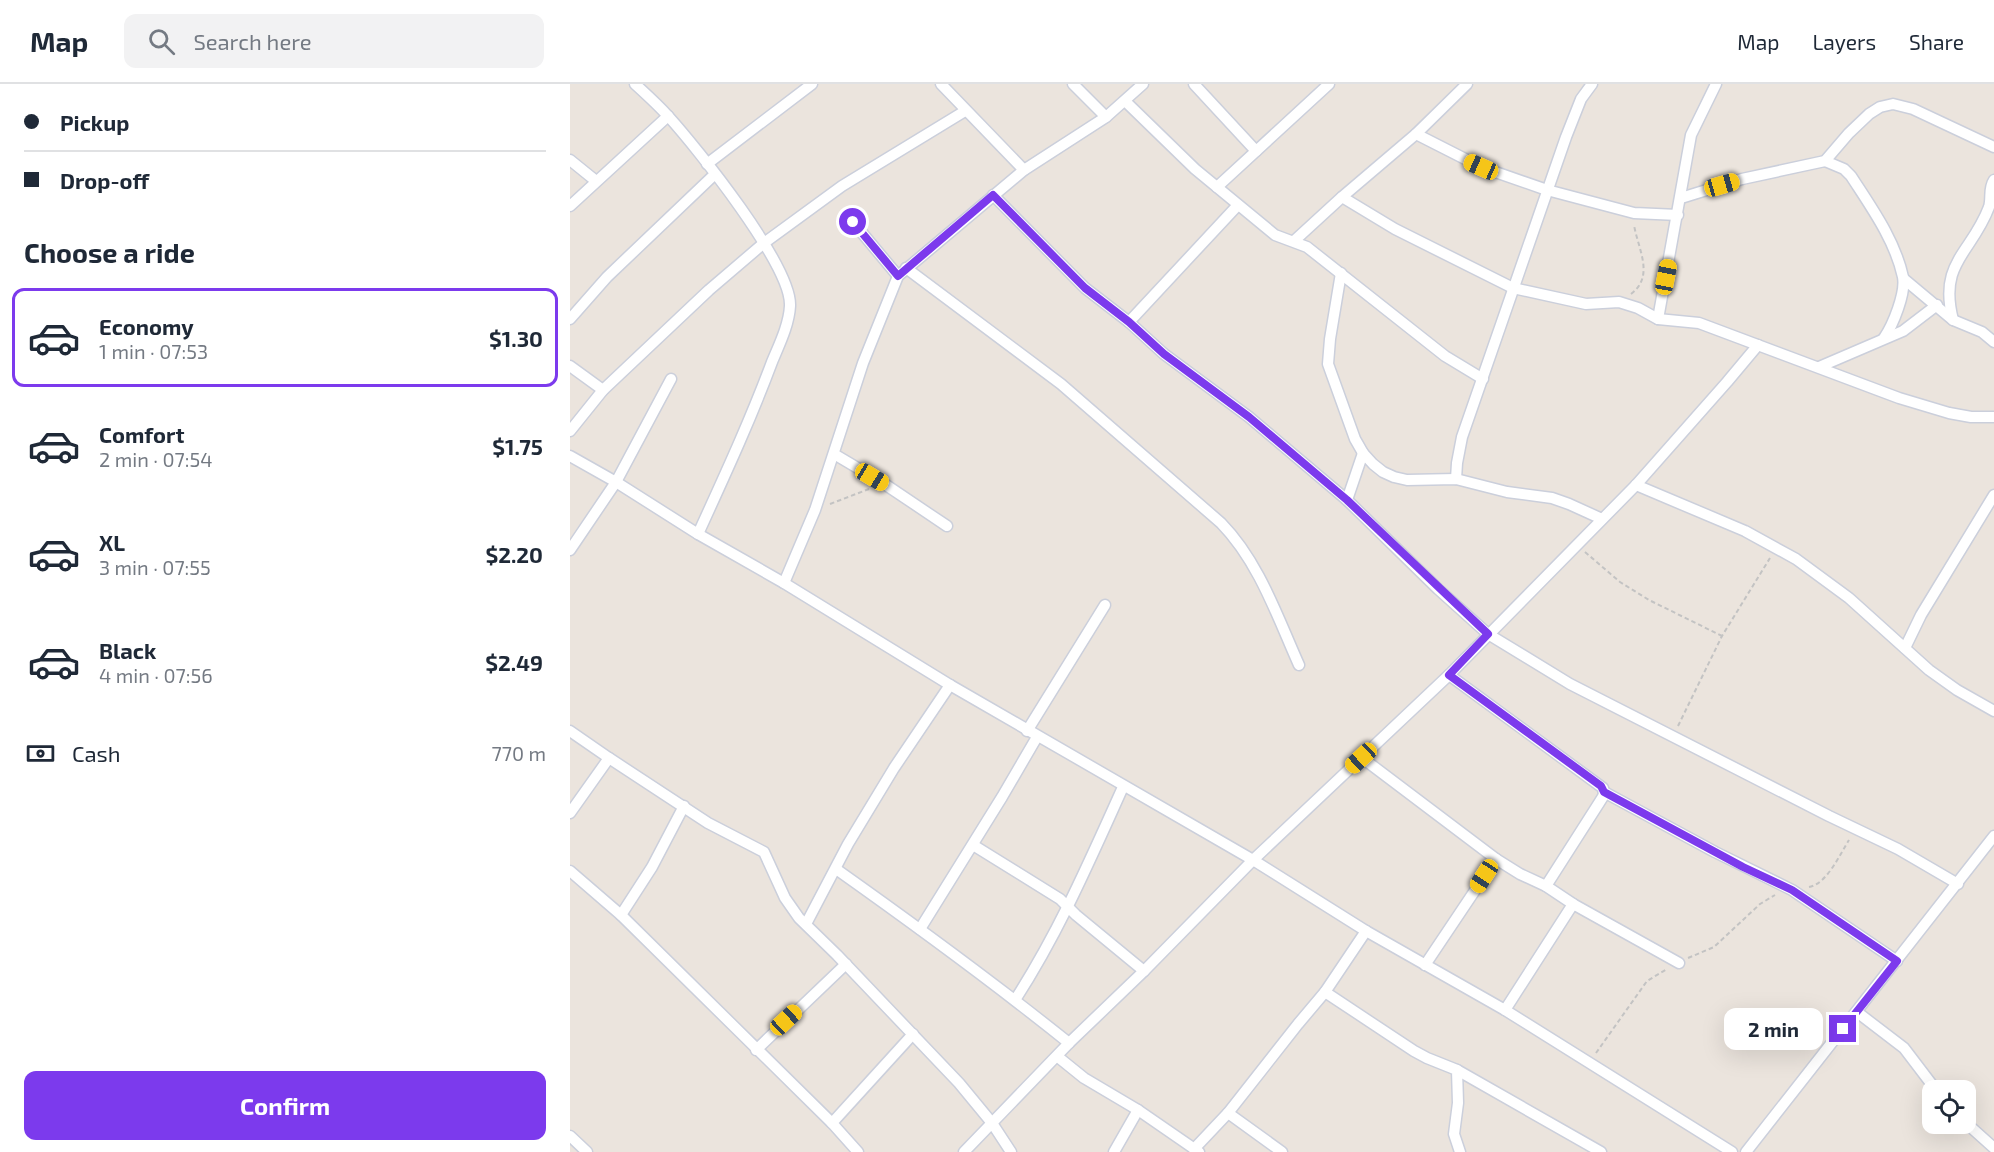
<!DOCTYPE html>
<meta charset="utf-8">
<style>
:root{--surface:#fff;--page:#f2f2f3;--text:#1f2937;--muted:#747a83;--line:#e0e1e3;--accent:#7c3aed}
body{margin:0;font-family:"Exo 2",sans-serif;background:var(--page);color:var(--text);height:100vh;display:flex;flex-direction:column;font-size:22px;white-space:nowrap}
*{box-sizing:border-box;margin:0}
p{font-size:20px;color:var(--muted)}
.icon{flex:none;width:33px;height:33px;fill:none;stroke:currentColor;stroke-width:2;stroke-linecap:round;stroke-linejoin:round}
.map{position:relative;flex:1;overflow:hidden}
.details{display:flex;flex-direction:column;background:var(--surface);width:570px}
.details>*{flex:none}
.banner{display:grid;align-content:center;height:132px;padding:0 24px;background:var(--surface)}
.controls{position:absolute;left:1352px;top:996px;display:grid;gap:12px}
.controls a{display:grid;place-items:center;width:54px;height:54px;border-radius:12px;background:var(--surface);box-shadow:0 6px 24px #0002;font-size:30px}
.end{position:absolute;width:27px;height:27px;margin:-14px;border:8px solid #7c3aed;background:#fff;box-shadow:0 0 0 3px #fff}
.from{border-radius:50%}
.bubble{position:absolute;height:42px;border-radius:12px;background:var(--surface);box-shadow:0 6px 24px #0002;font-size:20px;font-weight:700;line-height:42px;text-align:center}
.car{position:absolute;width:18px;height:36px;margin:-18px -9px;border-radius:8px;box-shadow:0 0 4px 2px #0007;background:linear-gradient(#f5c518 24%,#345 0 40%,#f5c518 0 76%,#345 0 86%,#f5c518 0)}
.banner b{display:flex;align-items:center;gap:21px;height:57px;font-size:22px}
.banner b+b{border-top:2px solid var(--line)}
.banner i{width:15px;height:15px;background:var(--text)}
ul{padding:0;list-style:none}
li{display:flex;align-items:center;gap:18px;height:99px;margin:0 12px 9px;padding:0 12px;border:3px solid transparent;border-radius:12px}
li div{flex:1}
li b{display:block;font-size:22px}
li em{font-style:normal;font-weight:700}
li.on{border-color:var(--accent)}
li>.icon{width:54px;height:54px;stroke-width:1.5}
h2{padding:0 24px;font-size:27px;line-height:72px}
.pay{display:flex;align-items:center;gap:15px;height:66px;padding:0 24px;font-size:22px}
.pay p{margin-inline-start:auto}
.primary-button{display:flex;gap:12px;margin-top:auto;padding:12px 24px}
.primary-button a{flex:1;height:69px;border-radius:12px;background:var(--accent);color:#fff;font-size:24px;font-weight:700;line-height:69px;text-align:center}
header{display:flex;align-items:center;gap:36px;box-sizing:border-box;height:84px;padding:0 30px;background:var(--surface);border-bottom:2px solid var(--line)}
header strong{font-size:28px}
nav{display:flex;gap:33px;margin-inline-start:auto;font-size:21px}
.search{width:420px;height:54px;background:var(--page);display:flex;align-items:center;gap:15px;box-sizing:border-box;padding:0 21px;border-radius:12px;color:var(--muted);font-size:22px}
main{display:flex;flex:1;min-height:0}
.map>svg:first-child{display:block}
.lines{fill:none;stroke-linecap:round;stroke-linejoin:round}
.street-casing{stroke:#cbcfdb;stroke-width:13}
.path{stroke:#c3c3c3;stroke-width:2;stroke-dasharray:4.5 3;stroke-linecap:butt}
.street{stroke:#fff;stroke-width:10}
.route{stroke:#7c3aed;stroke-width:8}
</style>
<header>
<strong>Map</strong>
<div class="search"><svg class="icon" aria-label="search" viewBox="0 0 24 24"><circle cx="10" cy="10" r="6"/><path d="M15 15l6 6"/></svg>Search here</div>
<nav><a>Map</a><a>Layers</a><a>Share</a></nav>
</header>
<main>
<section class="details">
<div class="banner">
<b><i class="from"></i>Pickup</b>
<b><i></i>Drop-off</b>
</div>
<h2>Choose a ride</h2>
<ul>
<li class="on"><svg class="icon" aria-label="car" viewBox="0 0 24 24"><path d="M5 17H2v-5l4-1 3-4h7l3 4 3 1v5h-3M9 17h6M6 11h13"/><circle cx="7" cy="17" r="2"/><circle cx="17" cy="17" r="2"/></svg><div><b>Economy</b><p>1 min · 07:53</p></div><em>$1.30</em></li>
<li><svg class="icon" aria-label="car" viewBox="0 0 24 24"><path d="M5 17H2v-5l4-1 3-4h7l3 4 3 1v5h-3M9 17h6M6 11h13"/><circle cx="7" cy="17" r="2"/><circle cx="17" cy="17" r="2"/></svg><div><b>Comfort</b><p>2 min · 07:54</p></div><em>$1.75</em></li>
<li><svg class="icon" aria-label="car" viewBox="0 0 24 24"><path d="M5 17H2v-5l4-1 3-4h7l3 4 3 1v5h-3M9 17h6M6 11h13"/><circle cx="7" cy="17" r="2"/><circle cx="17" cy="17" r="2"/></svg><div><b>XL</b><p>3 min · 07:55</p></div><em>$2.20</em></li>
<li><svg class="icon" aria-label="car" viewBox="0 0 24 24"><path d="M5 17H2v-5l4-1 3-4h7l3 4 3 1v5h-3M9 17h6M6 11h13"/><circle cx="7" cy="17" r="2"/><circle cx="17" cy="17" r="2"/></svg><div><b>Black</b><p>4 min · 07:56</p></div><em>$2.49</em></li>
</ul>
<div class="pay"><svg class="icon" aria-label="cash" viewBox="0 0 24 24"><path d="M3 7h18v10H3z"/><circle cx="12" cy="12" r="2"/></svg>Cash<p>770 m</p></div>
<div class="primary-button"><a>Confirm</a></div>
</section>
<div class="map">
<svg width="1424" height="1068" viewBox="0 0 1424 1068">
<rect width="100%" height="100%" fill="#ebe4dd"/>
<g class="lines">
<!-- street casing -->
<g class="street-casing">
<g id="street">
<path d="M65 0C76 10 88 21 98 32 127 64 222 182 220 222 219 241 209 261 202 278 180 337 154 393 128 450"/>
<path d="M371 0 454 86"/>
<path d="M503 0 536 33"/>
<path d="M624 0 686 67"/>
<path d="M555 17 625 85 705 151 737 163 875 272 913 295"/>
<path d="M846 50 911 83 977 106 1064 129 1108 131"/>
<path d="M0 76 26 97"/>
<path d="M1255 77 1274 85 1281 92C1301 123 1325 156 1333 193 1336 209 1323 241 1314 254"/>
<path d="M137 80 242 0"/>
<path d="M647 103 759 0"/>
<path d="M423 111 515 204 559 238 594 270 679 333 777 416 868 505 918 550 1000 600 1259 732 1328 765 1388 800"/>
<path d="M772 113 825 145 943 204 1016 220 1049 218 1068 224 1088 235 1129 239 1329 314 1379 329 1401 333H1424"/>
<path d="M1111 114 1172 95 1255 77 1279 49 1299 30 1310 23 1323 20 1343 25 1424 63"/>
<path d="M0 122 98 32"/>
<path d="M283 138 328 192"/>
<path d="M724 157 772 113 846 50 897 0"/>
<path d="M336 184 491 300 651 439C689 478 707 532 729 581"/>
<path d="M771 189 760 255 758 280 785 355 793 369 803 380 813 388 824 393 837 396 886 395 937 408 982 414 999 420 1032 435"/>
<path d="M1334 195 1383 236 1412 248 1424 258"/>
<path d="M0 235 37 193 144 91"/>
<path d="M1088 235 1121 51 1146 0"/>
<path d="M1383 236C1368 178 1402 169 1419 123 1422 114 1418 105 1424 96"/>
<path d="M559 238 668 121"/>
<path d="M0 282 33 306"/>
<path d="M1249 283 1333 247 1367 221"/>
<path d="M0 347 33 306 139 206 194 159 272 102 395 27"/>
<path d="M264 370 313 399 377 442"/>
<path d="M0 372 46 398 128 450 214 499 380 601 683 776 796 847 935 926 1162 1068"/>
<path d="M886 395 887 379 892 353 996 53 1011 15 1022 0"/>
<path d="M1066 401 1175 447 1226 475 1279 514 1359 586 1387 606 1424 627"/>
<path d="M777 416 793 369"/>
<path d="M0 466 46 398 101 295"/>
<path d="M214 499 245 426 293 279 328 192 454 86 536 33 573 0"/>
<path d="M1335 564 1351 531 1424 411"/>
<path d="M879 591 1033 704 1034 711 1029 719 976 802"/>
<path d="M0 647 39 674 138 739 194 768 215 814 229 834 267 871 389 999 422 1039 441 1068"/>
<path d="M457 647 535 521"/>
<path d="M791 673 926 775 950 790 976 802 1003 820 1109 879"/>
<path d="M1034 708 1145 768 1222 806 1327 877"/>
<path d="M0 729 39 674"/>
<path d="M403 761 490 815 506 831 574 887"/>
<path d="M266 785C345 841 423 898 499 959"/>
<path d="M0 787 51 831 262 1039 288 1068"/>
<path d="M51 831 82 783 114 722"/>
<path d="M236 840 278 760 324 684 380 601"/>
<path d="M350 845 432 713 467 653"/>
<path d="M855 881 926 775"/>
<path d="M755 908 844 967 857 974 887 986 888 1019 884 1050 890 1068"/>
<path d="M445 916C489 848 520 776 553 703"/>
<path d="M935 926 1003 820"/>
<path d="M1287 928 1334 964 1366 1006"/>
<path d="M186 966 276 880"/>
<path d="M488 973 514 994 568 1026 629 1068"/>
<path d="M887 986 1031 1068"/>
<path d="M1395 1038 1424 1064"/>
<path d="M262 1039 343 950"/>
<path d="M0 1052 17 1068"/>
<path d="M624 1065 658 1029"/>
<path d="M394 1068 499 959 574 887 683 776 879 591 1066 401 1157 298 1188 261"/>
<path d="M544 1068 568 1026"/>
<path d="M712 1068 658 1029 728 940 755 908 796 847"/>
<path d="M1176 1068 1424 752"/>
</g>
</g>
<!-- path -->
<g class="path">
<path d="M1061 210C1085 192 1068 165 1064 141"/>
<path d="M260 420 299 405"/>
<path d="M1015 468 1050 498 1079 516 1152 552"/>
<path d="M1108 642 1152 552 1200 474"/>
<path d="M1239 803C1257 800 1270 770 1279 756"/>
<path d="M1118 874 1144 863 1190 820 1205 811"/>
<path d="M1026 969 1077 897 1097 885"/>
</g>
<!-- street -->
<use href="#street" class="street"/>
</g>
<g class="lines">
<!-- route -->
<path class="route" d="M283 138 328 192 423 111 515 204 559 238 594 270 679 333 777 416 918 550 879 591 1031 702 1034 708 1173 783 1222 806 1327 877 1273 945"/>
</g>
</svg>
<div class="controls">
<a><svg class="icon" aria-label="locate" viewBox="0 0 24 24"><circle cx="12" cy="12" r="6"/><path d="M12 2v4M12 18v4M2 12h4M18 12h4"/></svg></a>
</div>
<i class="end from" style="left:283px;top:138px"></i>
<i class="end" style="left:1273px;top:945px"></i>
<div class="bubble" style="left:1154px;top:924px;width:99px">2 min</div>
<i class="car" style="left:911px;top:83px;rotate:294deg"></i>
<i class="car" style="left:1152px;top:101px;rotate:74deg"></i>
<i class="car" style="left:1096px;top:193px;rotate:11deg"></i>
<i class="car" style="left:302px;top:393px;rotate:121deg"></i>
<i class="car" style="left:791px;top:674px;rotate:227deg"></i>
<i class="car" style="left:914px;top:792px;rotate:213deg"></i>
<i class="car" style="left:216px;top:936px;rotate:47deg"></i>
</div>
</main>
